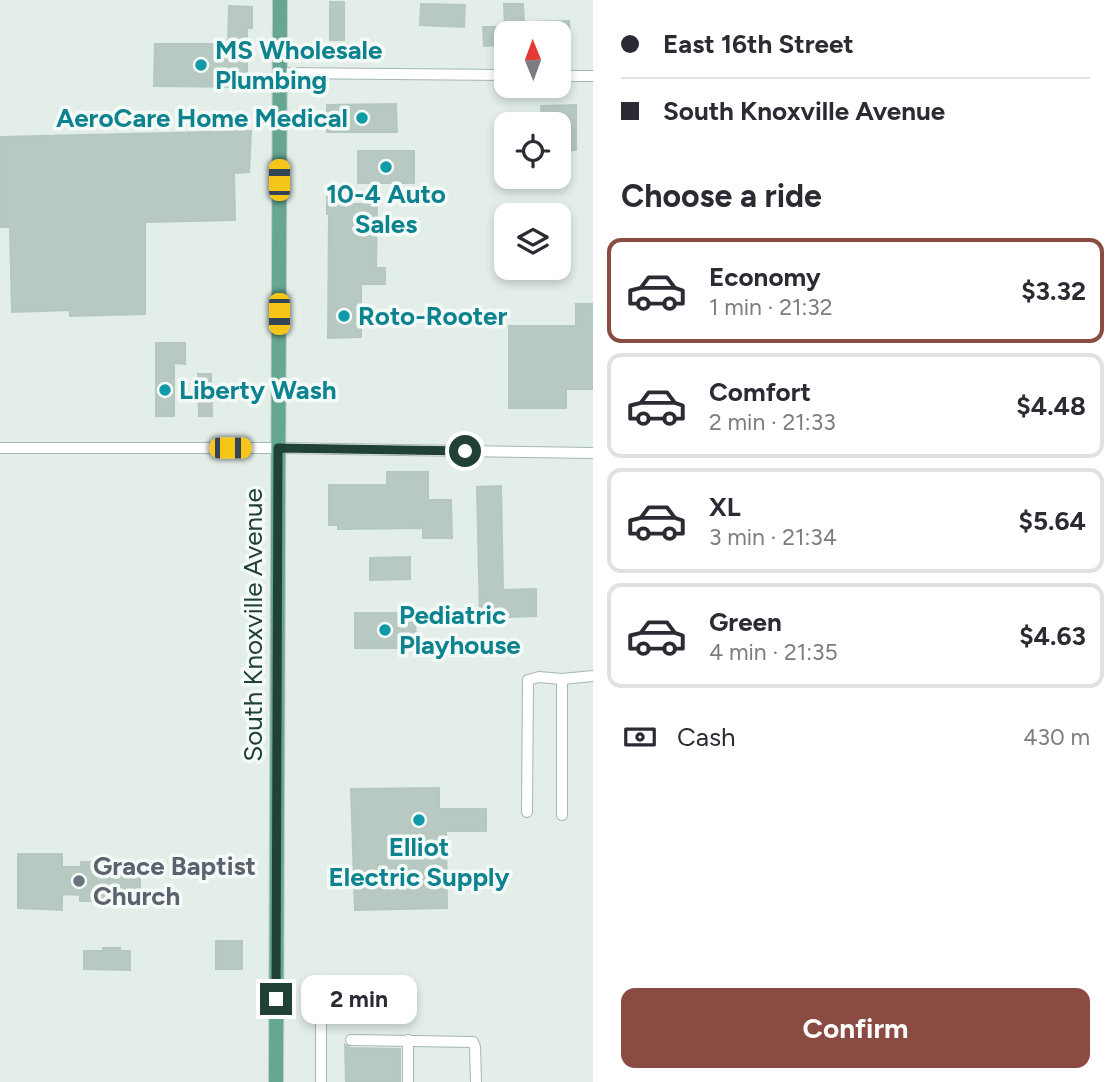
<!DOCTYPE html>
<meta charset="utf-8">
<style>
:root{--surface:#fff;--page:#f2f2f3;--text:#2b2b33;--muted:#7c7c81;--line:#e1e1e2;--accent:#894b42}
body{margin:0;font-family:Figtree,sans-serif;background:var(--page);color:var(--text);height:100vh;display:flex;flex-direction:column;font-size:26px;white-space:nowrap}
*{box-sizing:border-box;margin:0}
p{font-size:23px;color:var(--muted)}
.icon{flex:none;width:38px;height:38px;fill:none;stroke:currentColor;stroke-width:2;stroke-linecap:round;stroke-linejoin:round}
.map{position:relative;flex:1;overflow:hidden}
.sheet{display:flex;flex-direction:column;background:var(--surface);width:525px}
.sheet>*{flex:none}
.hud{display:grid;align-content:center;height:154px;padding:0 28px;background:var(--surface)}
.needle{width:46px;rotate:359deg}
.controls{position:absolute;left:494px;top:21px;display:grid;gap:14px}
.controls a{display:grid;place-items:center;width:77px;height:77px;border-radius:14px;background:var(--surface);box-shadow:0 4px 10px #0003;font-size:35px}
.end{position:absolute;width:32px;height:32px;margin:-16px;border:9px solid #214137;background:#fff;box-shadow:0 0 0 4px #fff}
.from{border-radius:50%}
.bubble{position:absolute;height:49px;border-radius:14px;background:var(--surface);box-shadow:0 4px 10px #0003;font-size:23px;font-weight:700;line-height:49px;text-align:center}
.car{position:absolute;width:21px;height:42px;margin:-21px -10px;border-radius:9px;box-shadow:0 0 5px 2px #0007;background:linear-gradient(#f5c518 24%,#345 0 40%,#f5c518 0 76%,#345 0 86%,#f5c518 0)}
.hud b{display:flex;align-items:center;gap:24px;height:66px;font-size:26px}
.hud b+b{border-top:2px solid var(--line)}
.hud i{width:18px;height:18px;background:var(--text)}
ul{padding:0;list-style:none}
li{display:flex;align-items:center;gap:21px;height:105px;margin:0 14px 10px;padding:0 14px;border:4px solid var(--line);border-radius:14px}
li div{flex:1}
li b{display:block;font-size:26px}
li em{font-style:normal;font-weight:700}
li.selected{border-color:var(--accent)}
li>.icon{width:63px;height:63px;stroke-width:1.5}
h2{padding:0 28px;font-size:32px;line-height:84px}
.pay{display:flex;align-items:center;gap:18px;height:77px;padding:0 28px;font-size:26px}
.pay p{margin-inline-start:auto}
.primary-button{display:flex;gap:14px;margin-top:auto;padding:14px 28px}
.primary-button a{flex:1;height:80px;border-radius:14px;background:var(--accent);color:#fff;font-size:28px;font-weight:700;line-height:80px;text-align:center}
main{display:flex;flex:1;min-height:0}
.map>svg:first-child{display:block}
.building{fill:#b8c9c1;stroke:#b5c8bf;stroke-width:2}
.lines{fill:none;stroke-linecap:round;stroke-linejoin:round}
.minor-casing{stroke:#a5b7b0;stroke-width:12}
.major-casing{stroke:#c1cac7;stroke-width:16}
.minor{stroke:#fff;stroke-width:10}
.major{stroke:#65a792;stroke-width:14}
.route{stroke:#214137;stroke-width:9}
.culture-dot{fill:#0f9aa8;stroke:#f4faf7;stroke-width:2.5}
.worship-dot{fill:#6b7280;stroke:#f4faf7;stroke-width:2.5}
.labels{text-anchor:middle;stroke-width:7;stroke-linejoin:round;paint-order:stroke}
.culture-label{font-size:26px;font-weight:bold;fill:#0d838f;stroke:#f4faf7;text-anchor:start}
.street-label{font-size:26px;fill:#214137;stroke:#f4faf7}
.worship-label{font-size:26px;font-weight:bold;fill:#5b616d;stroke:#f4faf7;text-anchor:start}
</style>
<main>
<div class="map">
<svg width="593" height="1082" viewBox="0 0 593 1082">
<rect width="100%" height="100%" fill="#e3eee9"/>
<!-- building -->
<g class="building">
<rect x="330" y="2" width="14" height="38"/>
<path d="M421 4 465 5 464 27 420 25Z"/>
<path d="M504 4H523L524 22 569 21 570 43H558V33H506V45L484 46 483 27H505Z"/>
<path d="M229 6 252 7V28H247V87L154 86 155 44H228Z"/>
<path d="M396 104 397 132H327V105Z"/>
<path d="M576 105V150H570V157H558V124H542L541 106Z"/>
<path d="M251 131 249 172 234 173 235 220 145 222V314L70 316V310L12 312 10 227H0V137Z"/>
<rect x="358" y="151" width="56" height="32"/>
<path d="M327 197H349V204H377L376 268H385V284H361V337L328 338 329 214H327Z"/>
<path d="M576 304H593V389H566V408H509V326H576Z"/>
<path d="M156 343H185V364L174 363V416H156Z"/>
<path d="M198 374H211L212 416H199Z"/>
<path d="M387 472H428V500H451L452 538H423V528L338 529V525H329V485H387Z"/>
<path d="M501 486 503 590 536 589V616L480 618 477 487Z"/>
<path d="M410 557V579L370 580V558Z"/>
<path d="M355 613H415L416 648H355Z"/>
<path d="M439 788V809H486V831H446L447 908 355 910 351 789Z"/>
<path d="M18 854H62V867H81V862H140V901H80V895L62 894V910L18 908Z"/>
<rect x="216" y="941" width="26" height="28"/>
<path d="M103 948H120V951H130V970L84 969V951H103Z"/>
<path d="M345 1045 351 1048 400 1049V1082H346Z"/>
</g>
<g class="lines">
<!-- minor casing -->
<g class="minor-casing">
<g id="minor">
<path d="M279 73 506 75"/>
<path d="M558 76H593"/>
<path d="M0 448H278L593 453"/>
<path d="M527 812 528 680 539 677 562 679 593 676"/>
<path d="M562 815V679"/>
<path d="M321 1014V1082"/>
<path d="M351 1040 473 1042 475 1047 476 1082"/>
<path d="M408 1040V1082"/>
</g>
</g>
<!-- major casing -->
<g class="major-casing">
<path id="major" d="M276 1082 280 0"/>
</g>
<!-- minor -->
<use href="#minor" class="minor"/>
<!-- major -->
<use href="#major" class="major"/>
</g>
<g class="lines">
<!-- route -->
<path class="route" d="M276 999 278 448 465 451"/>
</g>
<!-- markers -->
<g class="culture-dot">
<circle cx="201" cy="65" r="7"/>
<circle cx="362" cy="118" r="7"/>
<circle cx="386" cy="167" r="7"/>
<circle cx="344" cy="316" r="7"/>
<circle cx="165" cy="390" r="7"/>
<circle cx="385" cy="630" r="7"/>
<circle cx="419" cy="820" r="7"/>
</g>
<circle class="worship-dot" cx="79" cy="881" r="7"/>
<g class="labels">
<!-- culture labels -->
<g class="culture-label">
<text x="215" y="59">MS Wholesale<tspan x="215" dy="30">Plumbing</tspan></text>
<text x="348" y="127" text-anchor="end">AeroCare Home Medical</text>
<text x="386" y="203" text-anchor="middle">10-4 Auto<tspan x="386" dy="30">Sales</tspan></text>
<text x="358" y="325">Roto-Rooter</text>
<text x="179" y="399">Liberty Wash</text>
<text x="399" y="624">Pediatric<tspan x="399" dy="30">Playhouse</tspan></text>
<text x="419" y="856" text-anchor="middle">Elliot<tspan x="419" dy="30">Electric Supply</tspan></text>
</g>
<!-- street labels -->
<g class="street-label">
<text transform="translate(253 625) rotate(-90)" y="9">South Knoxville Avenue</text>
</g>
<!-- worship labels -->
<g class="worship-label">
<text x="93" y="875">Grace Baptist<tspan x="93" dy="30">Church</tspan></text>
</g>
</g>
</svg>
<div class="controls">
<a><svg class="needle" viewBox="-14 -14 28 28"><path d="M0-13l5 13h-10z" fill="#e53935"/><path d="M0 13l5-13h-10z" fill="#7c7c81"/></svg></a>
<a><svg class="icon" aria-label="locate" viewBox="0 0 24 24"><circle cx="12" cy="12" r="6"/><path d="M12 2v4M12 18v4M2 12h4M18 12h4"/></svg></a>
<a><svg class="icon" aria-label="layers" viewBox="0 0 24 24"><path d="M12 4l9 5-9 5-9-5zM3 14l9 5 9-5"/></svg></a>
</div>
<i class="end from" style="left:465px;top:451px"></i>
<i class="end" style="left:276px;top:999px"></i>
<div class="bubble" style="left:301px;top:975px;width:116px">2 min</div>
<i class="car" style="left:279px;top:180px;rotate:0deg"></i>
<i class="car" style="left:279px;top:314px;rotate:180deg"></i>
<i class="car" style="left:230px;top:448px;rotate:90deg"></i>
</div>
<section class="sheet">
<div class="hud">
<b><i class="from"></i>East 16th Street</b>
<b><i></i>South Knoxville Avenue</b>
</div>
<h2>Choose a ride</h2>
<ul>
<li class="selected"><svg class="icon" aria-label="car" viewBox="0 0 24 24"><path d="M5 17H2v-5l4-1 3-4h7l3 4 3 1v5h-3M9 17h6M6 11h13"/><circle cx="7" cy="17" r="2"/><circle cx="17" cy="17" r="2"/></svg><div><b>Economy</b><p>1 min · 21:32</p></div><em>$3.32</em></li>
<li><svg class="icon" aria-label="car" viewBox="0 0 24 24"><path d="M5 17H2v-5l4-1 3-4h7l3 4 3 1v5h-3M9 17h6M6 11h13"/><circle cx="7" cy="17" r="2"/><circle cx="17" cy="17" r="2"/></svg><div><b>Comfort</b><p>2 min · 21:33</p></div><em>$4.48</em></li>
<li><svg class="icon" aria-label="car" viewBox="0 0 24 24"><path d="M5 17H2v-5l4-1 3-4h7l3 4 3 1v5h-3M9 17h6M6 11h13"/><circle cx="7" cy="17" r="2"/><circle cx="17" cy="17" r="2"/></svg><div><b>XL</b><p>3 min · 21:34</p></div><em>$5.64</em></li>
<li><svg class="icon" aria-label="car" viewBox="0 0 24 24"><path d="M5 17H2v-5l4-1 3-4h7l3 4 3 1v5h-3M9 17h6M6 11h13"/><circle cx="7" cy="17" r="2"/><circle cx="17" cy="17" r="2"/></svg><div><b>Green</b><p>4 min · 21:35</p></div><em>$4.63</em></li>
</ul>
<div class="pay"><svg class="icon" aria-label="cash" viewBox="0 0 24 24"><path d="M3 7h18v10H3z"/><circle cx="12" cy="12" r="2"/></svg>Cash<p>430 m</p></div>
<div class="primary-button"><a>Confirm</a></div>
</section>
</main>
